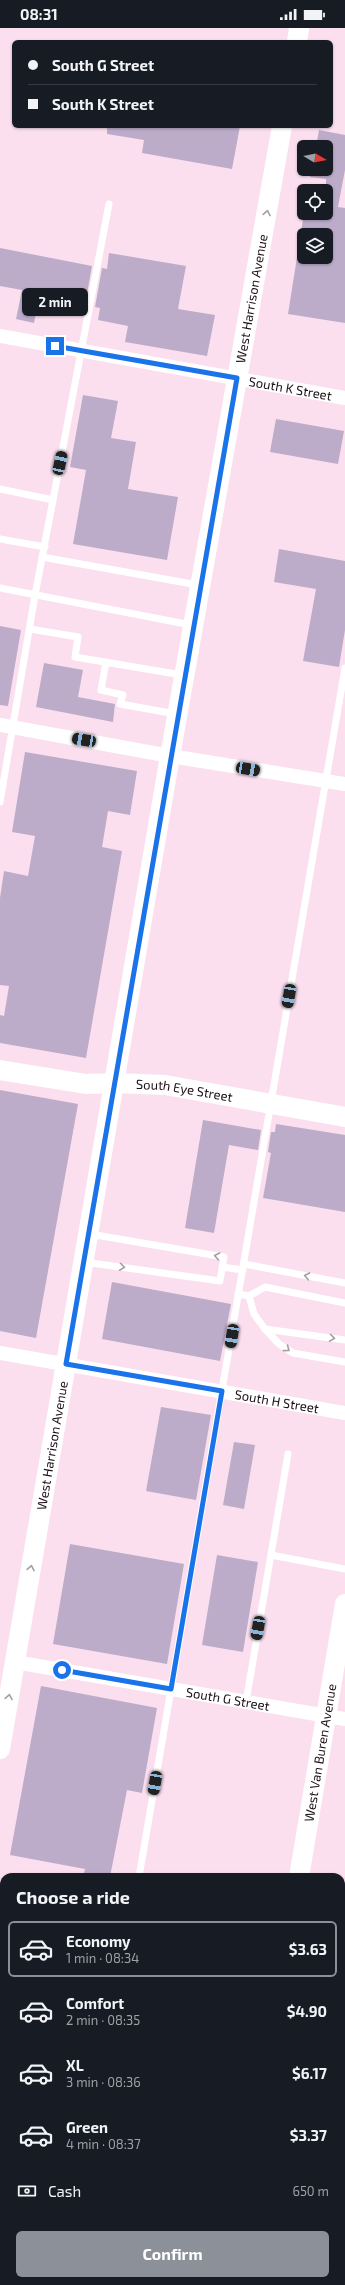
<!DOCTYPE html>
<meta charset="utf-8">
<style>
:root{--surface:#171b24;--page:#20242c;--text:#f1f3f6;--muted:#9ea1a6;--line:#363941;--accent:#8c9099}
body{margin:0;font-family:"Exo 2",sans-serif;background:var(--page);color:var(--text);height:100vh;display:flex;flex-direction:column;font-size:15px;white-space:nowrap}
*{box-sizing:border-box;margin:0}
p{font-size:13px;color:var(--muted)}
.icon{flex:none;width:22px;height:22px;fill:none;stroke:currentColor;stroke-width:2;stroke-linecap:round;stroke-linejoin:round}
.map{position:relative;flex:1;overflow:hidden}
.details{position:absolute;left:0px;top:1845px;width:345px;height:412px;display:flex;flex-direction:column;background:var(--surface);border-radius:12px 12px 0 0;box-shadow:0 1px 3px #0004}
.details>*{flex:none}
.guide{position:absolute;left:12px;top:12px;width:321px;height:88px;border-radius:6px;box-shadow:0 1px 3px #0004;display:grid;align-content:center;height:88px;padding:0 16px;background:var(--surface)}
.needle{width:26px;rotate:100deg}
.fabs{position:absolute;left:297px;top:112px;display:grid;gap:8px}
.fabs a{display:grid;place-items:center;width:36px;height:36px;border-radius:6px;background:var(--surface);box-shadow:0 1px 3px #0004;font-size:20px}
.end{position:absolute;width:18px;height:18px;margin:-9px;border:5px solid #1a73e8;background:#fff;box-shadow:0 0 0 2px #fff}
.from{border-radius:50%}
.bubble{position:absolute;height:28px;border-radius:6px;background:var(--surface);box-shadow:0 1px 3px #0004;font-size:13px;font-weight:700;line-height:28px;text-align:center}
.car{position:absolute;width:12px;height:24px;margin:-12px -6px;border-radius:5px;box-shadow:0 0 3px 1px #0007;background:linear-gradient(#222 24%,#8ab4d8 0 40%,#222 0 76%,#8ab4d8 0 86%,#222 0)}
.guide b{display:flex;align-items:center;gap:14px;height:38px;font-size:15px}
.guide b+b{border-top:1px solid var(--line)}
.guide i{width:10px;height:10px;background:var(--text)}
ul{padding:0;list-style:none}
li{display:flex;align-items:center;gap:12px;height:56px;margin:0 8px 6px;padding:0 8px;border:2px solid transparent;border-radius:6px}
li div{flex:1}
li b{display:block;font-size:15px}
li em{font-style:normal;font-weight:700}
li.current{border-color:var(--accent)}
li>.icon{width:36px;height:36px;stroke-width:1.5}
h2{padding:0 16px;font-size:18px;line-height:48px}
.pay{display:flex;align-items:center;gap:10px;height:44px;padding:0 16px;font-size:15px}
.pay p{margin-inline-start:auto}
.action{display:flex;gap:8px;margin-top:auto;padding:8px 16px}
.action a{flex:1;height:46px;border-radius:6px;background:var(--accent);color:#fff;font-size:16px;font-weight:700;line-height:46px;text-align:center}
.status{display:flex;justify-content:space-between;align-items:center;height:28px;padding:0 20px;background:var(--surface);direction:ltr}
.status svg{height:11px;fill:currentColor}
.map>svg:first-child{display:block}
.building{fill:#bcacca;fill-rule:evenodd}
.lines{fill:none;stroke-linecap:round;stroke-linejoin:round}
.lane{stroke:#fff;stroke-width:7}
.street{stroke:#fff;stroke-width:14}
.secondary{stroke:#fff;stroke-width:20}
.oneway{stroke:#a49fa2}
.route{stroke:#1a73e8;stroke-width:5}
.labels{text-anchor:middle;stroke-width:3;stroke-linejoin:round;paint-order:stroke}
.street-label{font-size:13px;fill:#1b1017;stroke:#fbdfef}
</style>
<div class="status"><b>08:31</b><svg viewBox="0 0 49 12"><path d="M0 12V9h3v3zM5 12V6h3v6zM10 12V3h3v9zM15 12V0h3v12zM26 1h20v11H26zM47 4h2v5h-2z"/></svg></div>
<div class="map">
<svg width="345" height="2257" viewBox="0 0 345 2257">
<rect width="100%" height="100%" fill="#fbdfef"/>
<!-- building -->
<g class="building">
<path d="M107 98H240L232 141 142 125 144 112 107 106Z"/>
<path d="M319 102 345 107V142L338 179 345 180V295L288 286 304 185H326V151L310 149 312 141H326V119H316ZM304 207H326V229H304Z"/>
<path d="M0 220 92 238 85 277 39 268 34 295 16 291 22 262 0 258Z"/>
<path d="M109 225 186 238 178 281 215 287 207 328 125 314 128 298 98 292 100 280 95 279 102 240 107 241Z"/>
<path d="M83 367 118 373 111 410 136 414 128 461 178 469 167 532 73 516 86 442 70 439Z"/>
<path d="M276 391 344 403 338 436 270 424Z"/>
<path d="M279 521 345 533V602L339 639 303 633 316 561 274 554Z"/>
<path d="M0 598 21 602 8 678 0 677Z"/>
<path d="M44 635 83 642 78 669 115 676 113 694 36 679Z"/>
<path d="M25 724 137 743 130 787 108 783 102 819 122 823 86 1030 0 1015V987L4 988 9 958 0 957V870L4 843 28 848 35 808 12 804Z"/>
<path d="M0 1062 78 1076 36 1310 0 1303Z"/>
<path d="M203 1092 261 1102 258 1122 229 1117 214 1205 185 1200Z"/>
<path d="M276 1096 345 1107V1184L263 1170 271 1125 268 1124 271 1104H275Z"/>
<path d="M112 1254 231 1276 220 1333 102 1311Z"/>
<path d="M161 1379 211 1387 196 1472 146 1463Z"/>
<path d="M234 1414 255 1417 244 1481 223 1477Z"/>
<path d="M70 1516 184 1536 167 1636 53 1616Z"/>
<path d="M217 1527 258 1534 243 1624 202 1617Z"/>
<path d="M41 1658 157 1680 142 1765 127 1762 110 1849H83L85 1841 10 1827Z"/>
</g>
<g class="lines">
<!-- lane -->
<g class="lane">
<path d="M0 461 53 472"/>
<path d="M0 511 45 519"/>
<path d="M42 529 198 557"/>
<path d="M0 560 191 597"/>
<path d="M30 601 78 609 75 629 182 647"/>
<path d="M106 634 101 662 123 667 120 676 176 686"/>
<path d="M0 774 35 567 109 176"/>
<path d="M84 1234 220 1253 224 1229 90 1206"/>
<path d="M244 1236 345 1255"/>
<path d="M222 1239 243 1242"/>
<path d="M238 1266 249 1268 265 1259 345 1275"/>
<path d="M249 1268 254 1286 265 1301 279 1316 293 1325 345 1334"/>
<path d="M265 1301 345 1312"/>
<path d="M271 1527 345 1541"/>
<path d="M246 1674 288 1426"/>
<path d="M139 1849 345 640"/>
</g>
<!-- street -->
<g class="street">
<path id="s1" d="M0 308 345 370"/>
<path d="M0 697 170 728 345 756"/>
<path id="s2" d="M0 1325 345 1385"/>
<path id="s3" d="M15 1634 345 1691"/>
<path d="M0 2238 4 2239"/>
<path d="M86 2253 109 2257"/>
</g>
<!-- secondary -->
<g class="secondary">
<path d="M297 14 299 0"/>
<path id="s4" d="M0 1042 86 1056 114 1055 165 1057 345 1089"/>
<path id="s5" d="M0 1721 170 728 282 98"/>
<path id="s6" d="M299 1849 345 1576"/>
<path d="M0 1940 4 1941"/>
<path d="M341 1999 345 2000"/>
<path d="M227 2257V2253"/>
</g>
</g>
<!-- one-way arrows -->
<defs><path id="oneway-chevron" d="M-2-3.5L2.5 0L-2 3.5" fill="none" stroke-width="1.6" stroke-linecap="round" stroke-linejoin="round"/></defs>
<g class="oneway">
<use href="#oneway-chevron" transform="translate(267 185) rotate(-80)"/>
<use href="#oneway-chevron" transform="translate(217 1228) rotate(-169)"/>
<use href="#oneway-chevron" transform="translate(122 1239) rotate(8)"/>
<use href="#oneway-chevron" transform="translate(307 1248) rotate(-169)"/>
<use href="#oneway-chevron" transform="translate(332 1310) rotate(8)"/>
<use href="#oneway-chevron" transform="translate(287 1321) rotate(36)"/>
<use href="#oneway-chevron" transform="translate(31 1540) rotate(-80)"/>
<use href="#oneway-chevron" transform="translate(9 1669) rotate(-80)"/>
</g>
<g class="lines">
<!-- route -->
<path class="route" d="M55 318 237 350 66 1336 222 1363 171 1661 62 1642"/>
</g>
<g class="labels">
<!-- street labels -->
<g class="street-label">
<text dy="5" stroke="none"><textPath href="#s5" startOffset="1472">West Harrison Avenue</textPath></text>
<text dy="5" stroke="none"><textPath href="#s1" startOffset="295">South K Street</textPath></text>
<text dy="5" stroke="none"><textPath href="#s4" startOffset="186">South Eye Street</textPath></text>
<text dy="5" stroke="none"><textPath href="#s2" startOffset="281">South H Street</textPath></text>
<text dy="5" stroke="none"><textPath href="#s5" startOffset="308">West Harrison Avenue</textPath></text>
<text dy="5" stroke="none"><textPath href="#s3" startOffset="216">South G Street</textPath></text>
<text dy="5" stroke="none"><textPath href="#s6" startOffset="126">West Van Buren Avenue</textPath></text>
</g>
</g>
</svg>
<div class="fabs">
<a><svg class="needle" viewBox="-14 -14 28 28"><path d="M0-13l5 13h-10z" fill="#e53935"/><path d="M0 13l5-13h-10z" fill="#9ea1a6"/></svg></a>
<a><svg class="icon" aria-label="locate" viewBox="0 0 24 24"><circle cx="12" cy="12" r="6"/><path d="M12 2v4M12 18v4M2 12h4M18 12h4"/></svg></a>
<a><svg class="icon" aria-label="layers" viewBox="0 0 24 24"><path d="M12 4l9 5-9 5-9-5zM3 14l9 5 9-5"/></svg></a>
</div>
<i class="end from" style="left:62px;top:1642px"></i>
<i class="end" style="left:55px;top:318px"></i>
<div class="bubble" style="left:22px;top:260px;width:66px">2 min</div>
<i class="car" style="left:60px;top:435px;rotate:12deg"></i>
<i class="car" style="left:84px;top:712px;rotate:280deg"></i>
<i class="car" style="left:248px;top:741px;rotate:100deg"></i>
<i class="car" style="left:289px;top:968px;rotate:190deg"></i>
<i class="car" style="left:232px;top:1308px;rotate:189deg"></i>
<i class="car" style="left:258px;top:1600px;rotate:190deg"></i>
<i class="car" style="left:155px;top:1755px;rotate:190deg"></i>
<div class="guide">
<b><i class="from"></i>South G Street</b>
<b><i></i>South K Street</b>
</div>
<section class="details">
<h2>Choose a ride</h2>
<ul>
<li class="current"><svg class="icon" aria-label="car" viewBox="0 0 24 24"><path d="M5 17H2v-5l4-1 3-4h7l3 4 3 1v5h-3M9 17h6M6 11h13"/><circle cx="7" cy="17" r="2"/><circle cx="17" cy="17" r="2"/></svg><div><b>Economy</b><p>1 min · 08:34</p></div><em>$3.63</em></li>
<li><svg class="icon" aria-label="car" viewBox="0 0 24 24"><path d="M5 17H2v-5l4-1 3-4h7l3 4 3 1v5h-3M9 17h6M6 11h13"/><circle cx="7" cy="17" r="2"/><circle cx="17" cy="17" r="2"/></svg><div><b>Comfort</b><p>2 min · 08:35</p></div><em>$4.90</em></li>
<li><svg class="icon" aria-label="car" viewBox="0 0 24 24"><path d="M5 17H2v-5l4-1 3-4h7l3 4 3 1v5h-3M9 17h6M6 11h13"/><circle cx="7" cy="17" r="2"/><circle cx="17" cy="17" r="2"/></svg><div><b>XL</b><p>3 min · 08:36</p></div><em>$6.17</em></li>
<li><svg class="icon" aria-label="car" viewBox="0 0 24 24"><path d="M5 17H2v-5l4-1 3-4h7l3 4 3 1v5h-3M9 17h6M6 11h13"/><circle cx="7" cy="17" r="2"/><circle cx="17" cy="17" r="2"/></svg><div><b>Green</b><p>4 min · 08:37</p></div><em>$3.37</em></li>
</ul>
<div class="pay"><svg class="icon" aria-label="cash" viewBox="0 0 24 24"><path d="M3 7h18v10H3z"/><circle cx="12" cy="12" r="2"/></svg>Cash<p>650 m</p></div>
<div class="action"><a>Confirm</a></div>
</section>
</div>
